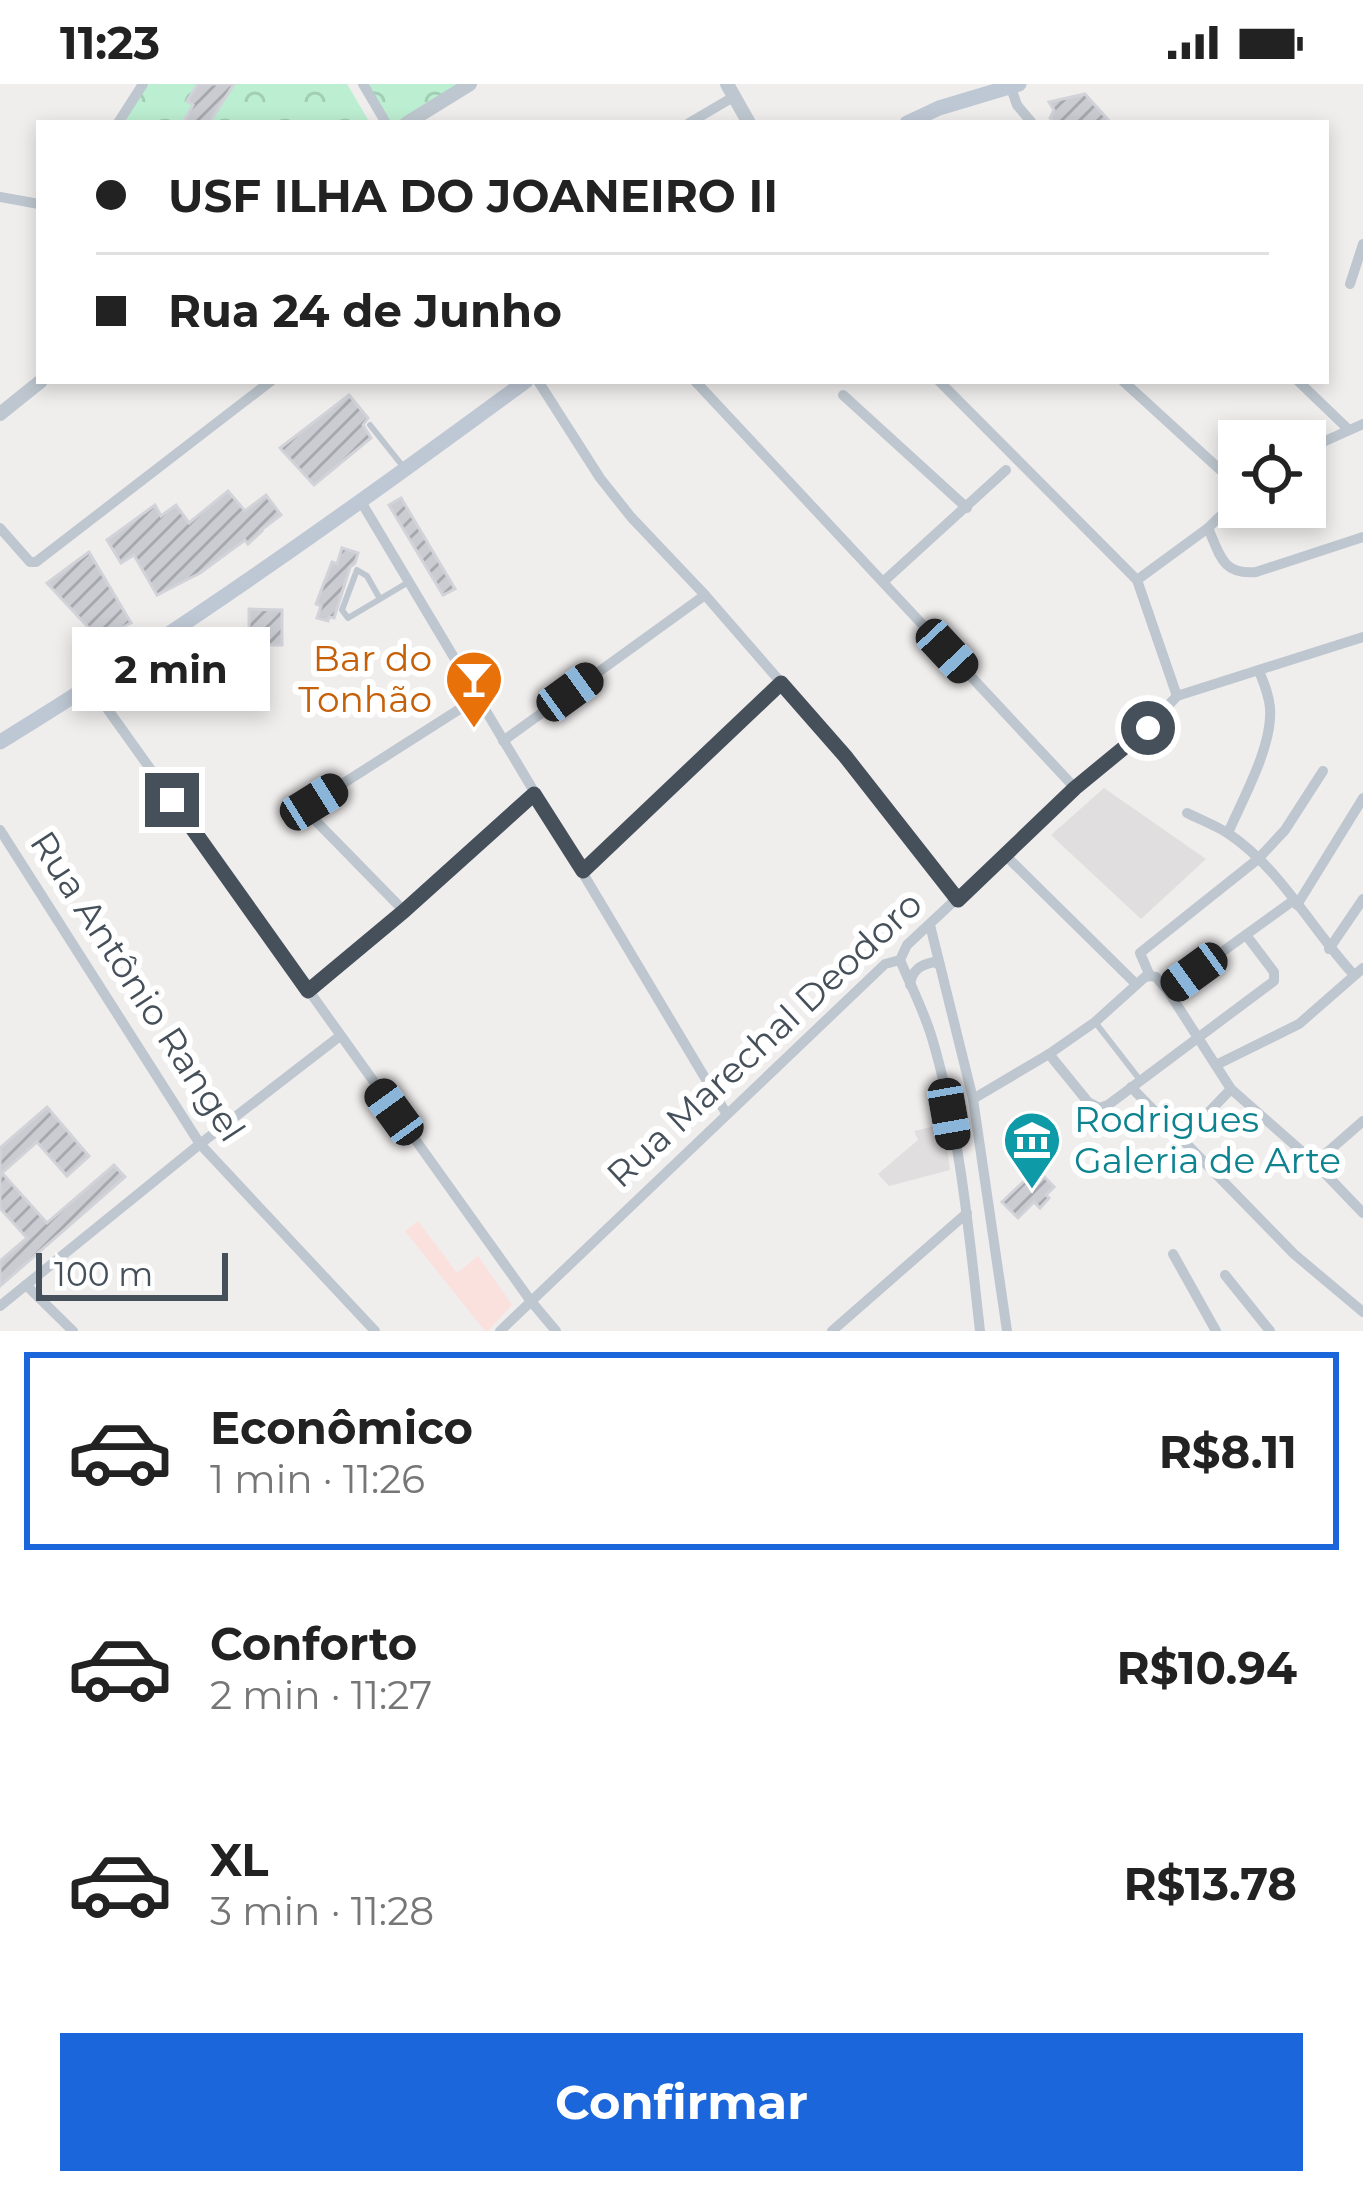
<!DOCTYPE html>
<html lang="pt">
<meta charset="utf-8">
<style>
:root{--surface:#fff;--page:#f2f2f2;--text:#222;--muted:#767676;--line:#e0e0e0;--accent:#1c66dc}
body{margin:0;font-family:Montserrat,sans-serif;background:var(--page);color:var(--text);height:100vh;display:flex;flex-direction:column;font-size:45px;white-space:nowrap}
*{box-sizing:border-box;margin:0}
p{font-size:39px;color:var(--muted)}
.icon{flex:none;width:66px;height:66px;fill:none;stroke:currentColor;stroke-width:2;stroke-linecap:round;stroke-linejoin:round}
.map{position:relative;height:1247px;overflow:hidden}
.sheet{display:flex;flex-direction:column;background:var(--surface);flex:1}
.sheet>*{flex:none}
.guide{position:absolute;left:36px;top:36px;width:1293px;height:264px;border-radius:0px;box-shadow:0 6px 18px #0003;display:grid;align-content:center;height:264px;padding:0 60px;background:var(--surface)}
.buttons{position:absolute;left:1218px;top:336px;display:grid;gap:24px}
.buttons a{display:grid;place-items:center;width:108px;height:108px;border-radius:0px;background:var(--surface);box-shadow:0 6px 18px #0003;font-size:60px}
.scale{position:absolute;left:36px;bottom:30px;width:192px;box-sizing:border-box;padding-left:12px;border:6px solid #46505a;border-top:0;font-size:33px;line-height:42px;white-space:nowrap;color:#46505a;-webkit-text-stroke:9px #fff;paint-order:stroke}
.end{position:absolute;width:54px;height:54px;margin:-27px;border:15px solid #46505a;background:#fff;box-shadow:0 0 0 6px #fff}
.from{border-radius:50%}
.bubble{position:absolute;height:84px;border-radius:0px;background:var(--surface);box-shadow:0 6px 18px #0003;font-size:39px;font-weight:700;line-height:84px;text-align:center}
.car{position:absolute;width:36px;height:72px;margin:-36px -18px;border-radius:15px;box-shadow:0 0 9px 3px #0007;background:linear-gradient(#222 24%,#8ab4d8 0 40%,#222 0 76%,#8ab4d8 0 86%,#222 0)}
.guide b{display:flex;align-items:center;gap:42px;height:114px;font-size:45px}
.guide b+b{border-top:3px solid var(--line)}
.guide i{width:30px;height:30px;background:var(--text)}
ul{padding:21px 0 0;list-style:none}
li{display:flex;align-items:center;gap:36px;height:198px;margin:0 24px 18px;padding:0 36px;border:6px solid transparent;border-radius:0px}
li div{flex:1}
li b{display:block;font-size:45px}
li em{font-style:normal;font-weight:700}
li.on{border-color:var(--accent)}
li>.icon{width:108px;height:108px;stroke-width:1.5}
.primary-button{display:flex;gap:24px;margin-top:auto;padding:24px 60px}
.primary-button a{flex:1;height:138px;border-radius:0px;background:var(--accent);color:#fff;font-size:48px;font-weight:700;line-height:138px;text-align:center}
.status{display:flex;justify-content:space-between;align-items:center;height:84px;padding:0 60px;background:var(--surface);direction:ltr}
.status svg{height:33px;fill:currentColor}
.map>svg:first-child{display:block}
.education{fill:#e1dedf}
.medical{fill:#fae1dd}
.park{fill:url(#park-crowns)}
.building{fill:url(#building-hatch);stroke:#d1d3d9;stroke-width:3}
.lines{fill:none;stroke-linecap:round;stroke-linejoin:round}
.service{stroke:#bec7cf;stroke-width:6}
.minor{stroke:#bec7cf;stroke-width:10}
.tertiary{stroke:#bec7cf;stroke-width:14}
.secondary{stroke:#bec8d4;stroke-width:15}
.route{stroke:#46505a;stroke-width:15}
.labels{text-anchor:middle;stroke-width:12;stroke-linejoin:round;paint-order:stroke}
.food-label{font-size:36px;fill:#c56008;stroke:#fff;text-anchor:end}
.street-label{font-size:36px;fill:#46505a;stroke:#fff}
.culture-label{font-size:36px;fill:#0d838f;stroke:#fff;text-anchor:start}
</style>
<div class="status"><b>11:23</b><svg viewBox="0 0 49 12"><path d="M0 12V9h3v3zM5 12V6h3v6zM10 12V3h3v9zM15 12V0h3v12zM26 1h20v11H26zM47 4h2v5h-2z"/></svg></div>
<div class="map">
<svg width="1363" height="1247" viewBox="0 0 1363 1247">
<defs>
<pattern id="park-crowns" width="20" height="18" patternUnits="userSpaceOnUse" patternTransform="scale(3)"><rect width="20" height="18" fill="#bceed1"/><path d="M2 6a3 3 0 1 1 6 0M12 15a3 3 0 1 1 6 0" fill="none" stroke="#a3ceb6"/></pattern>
<pattern id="building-hatch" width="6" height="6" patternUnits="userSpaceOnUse" patternTransform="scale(3)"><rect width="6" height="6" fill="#caccd2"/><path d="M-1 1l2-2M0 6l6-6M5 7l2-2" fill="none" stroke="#a6a8ad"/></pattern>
</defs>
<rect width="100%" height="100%" fill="#f0eded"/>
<!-- education -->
<g class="education">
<path d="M1104 704 1206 775 1141 835 1051 751Z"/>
<path d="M944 1040 950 1086 889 1102 878 1090 918 1056 914 1047Z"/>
</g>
<!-- medical -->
<path class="medical" d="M418 1137 457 1189 478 1172 512 1221 488 1247H485L405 1147Z"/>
<!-- park -->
<g class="park">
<path d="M147 0H347L370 39H123Z"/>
<path d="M366 0H461L397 39 391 38Z"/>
</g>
<!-- building -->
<g class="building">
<path d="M198 0H234L209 39H183L193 21 187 17Z"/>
<path d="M1085 10 1111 39H1055L1050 34 1054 26 1049 18Z"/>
<path d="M349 311 368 334 363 341 371 354 314 401 280 364Z"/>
<path d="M228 407 245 427 266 411 281 431 261 446 262 447 248 460 245 456 200 489 157 511 134 471 121 479 107 456 155 421 161 432 176 421 189 439Z"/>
<path d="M401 414 455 505 443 511 389 421Z"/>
<path d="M342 464 358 469 355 479 350 483 334 534 329 533 328 537 317 534 321 522 316 520 332 478 337 480Z"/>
<path d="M89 468 131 539 99 555 47 499Z"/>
<path d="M249 525 282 526V561H249Z"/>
<path d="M233 584H266L265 619H233Z"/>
<path d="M47 1023 89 1072 67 1092 37 1058 2 1089 47 1139 114 1081 125 1093 0 1202V1177L27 1154 0 1124V1064Z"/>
<path d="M1037 1085 1054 1103 1046 1111 1049 1114 1040 1124 1034 1118 1018 1134 1002 1118Z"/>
</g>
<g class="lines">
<!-- service -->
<g class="service">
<path d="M370 341 405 385"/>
<path d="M380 515 367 492 357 486 342 526 348 534 407 499"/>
<path d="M1095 938 1140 996"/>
</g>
<!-- minor -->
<g class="minor">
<path d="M363 0 386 39"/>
<path d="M1010 1 1017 21 1032 39"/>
<path d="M118 39 143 0"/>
<path d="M689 39 735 12"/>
<path d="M0 113 39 120"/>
<path d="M1350 200 1363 160"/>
<path d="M538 297 600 394 631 433 705 511 845 672 958 816"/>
<path d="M695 297 1075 704"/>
<path d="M939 297 1137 496 1177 612"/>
<path d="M1123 297 1239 403"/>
<path d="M1298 297 1348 345"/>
<path d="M843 311 967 424"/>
<path d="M1305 366 1363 340"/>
<path d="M360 416 726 1029"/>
<path d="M0 444 30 478H36L271 297"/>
<path d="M1208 444C1220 471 1222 491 1256 488L1363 453"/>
<path d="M1137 496 1208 444 1239 414"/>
<path d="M883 498 1006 386"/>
<path d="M91 602 530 1216 556 1247"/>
<path d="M1177 612 1363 553"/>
<path d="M503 657 705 511"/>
<path d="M1323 687 1285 746 1258 775 1140 869 1150 892 1156 893 1168 907 1231 1005 1315 1079 1363 1129"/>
<path d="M1187 729C1201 736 1217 742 1229 750 1281 785 1312 846 1354 891"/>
<path d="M0 746 200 1060 375 1247"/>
<path d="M1228 749C1243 714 1273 662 1270 624 1269 611 1264 599 1259 587"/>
<path d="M1005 771 1136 900"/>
<path d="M583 787 781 599"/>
<path d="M1297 821 1363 714"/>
<path d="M404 827 313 734 311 728 314 718 477 614"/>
<path d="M930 841 973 1015 1007 1247"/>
<path d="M1329 865 1363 815"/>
<path d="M900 876C911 902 924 927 932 954 960 1048 969 1149 980 1247"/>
<path d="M910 901C912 886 920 881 934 878L940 881"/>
<path d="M308 907 404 827 534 710"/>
<path d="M1168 907 1294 816"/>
<path d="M1049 970 1088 1018 1099 1024 1108 1021 1274 897V888L1246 851"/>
<path d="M1216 981 1299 940 1363 884"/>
<path d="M1131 1003 1294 1170 1363 1228"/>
<path d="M973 1015 1049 970 1095 938 1145 893 1150 892"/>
<path d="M1182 1056 1231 1005"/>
<path d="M1315 1079 1363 1037"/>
<path d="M1173 1170 1216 1247"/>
<path d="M1225 1191 1270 1247"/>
<path d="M26 1201 73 1247"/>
<path d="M0 1222 200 1060 340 952"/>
<path d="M500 1247 885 880 900 876 907 861 1075 704 1148 643 1177 612"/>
<path d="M832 1247 967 1129"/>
</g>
<!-- tertiary -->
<g class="tertiary">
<path d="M727 0 749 39"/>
<path d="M407 39 470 0"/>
<path d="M0 330 41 297"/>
</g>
<!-- secondary -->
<g class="secondary">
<path d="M907 39 939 24 1019 0"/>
<path d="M0 658C181 547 355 423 526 297"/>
</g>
</g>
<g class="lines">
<!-- route -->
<path class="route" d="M172 716 308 907 404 827 534 710 583 787 781 599 845 672 958 816 1075 704 1148 644"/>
</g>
<!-- icons -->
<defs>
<g id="bar-pin" transform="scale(3)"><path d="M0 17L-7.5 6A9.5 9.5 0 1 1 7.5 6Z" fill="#e8710a" stroke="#fff"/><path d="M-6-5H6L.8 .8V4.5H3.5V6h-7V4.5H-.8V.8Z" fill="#fff"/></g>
<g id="museum-pin" transform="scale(3)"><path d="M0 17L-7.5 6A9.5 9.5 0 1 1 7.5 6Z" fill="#0f9aa8" stroke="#fff"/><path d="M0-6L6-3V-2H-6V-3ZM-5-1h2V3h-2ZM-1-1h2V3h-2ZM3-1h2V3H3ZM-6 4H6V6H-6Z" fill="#fff"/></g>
</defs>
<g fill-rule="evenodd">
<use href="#bar-pin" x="474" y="595"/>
<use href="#museum-pin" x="1032" y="1056"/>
</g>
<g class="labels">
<!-- food labels -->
<g class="food-label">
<text x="432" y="587">Bar do<tspan x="432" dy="41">Tonhão</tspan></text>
</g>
<!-- street labels -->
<g class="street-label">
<text transform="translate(138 902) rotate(57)" y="13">Rua Antônio Rangel</text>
<text transform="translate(764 955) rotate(-43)" y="13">Rua Marechal Deodoro</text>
</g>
<!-- culture labels -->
<g class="culture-label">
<text x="1074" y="1048">Rodrigues<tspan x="1074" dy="41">Galeria de Arte</tspan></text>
</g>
</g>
</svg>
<div class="buttons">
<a><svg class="icon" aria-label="locate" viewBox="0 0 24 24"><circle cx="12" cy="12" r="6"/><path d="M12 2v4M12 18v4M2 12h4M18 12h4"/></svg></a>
</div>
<div class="scale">100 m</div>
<i class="end from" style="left:1148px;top:644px"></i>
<i class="end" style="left:172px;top:716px"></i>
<div class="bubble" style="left:72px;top:543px;width:198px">2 min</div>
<i class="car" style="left:947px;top:567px;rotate:137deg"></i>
<i class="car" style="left:570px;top:608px;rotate:54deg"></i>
<i class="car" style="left:314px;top:718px;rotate:58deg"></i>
<i class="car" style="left:1194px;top:888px;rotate:234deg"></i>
<i class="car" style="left:394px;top:1028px;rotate:324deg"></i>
<i class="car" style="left:949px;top:1030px;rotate:170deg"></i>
<div class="guide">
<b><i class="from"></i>USF ILHA DO JOANEIRO II</b>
<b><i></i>Rua 24 de Junho</b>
</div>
</div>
<section class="sheet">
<ul>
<li class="on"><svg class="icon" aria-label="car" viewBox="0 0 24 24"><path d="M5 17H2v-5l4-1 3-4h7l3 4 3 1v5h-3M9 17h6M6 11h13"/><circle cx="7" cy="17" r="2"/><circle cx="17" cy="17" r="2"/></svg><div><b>Econômico</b><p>1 min · 11:26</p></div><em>R$8.11</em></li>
<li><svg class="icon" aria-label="car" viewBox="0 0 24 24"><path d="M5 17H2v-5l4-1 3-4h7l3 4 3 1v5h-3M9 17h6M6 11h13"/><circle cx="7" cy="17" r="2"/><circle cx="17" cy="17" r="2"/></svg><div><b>Conforto</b><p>2 min · 11:27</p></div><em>R$10.94</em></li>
<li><svg class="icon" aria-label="car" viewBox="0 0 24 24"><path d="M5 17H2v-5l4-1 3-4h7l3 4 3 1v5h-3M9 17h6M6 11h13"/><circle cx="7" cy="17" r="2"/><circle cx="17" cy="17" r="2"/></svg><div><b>XL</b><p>3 min · 11:28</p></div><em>R$13.78</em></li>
</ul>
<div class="primary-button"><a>Confirmar</a></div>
</section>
